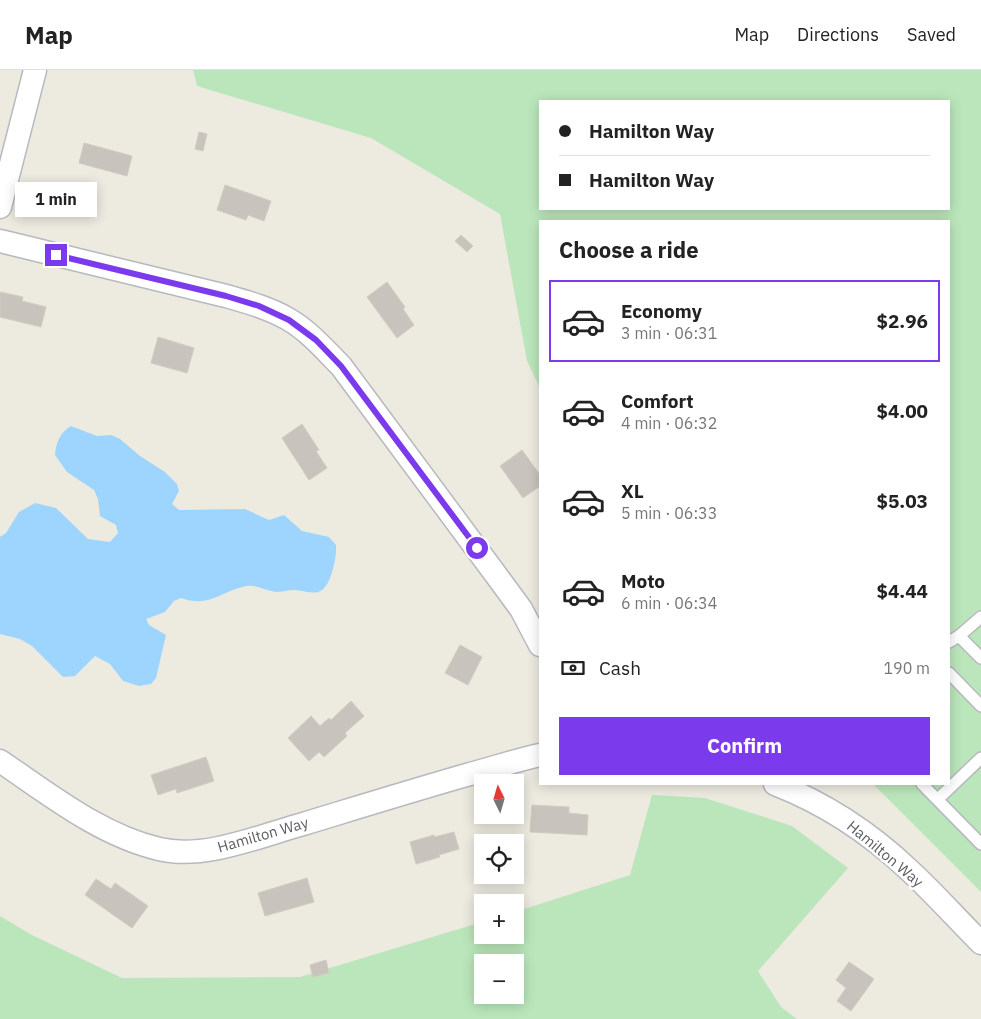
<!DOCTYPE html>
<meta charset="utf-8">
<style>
:root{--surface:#fff;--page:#f2f2f2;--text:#222;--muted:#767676;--line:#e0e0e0;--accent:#7c3aed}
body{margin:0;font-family:"IBM Plex Sans",sans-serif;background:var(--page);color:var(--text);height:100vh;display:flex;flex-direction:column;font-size:19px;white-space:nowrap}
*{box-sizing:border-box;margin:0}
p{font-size:16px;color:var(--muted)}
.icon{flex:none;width:28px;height:28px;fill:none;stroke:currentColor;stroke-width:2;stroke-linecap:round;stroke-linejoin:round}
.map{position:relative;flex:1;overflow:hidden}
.side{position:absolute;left:539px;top:150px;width:411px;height:565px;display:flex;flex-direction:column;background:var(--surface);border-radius:0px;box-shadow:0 2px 12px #0003}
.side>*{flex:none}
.top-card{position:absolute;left:539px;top:30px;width:411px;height:110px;border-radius:0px;box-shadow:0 2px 12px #0003;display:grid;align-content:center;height:110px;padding:0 20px;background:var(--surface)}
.needle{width:32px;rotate:355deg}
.fabs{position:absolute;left:474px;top:704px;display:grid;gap:10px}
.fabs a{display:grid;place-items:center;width:50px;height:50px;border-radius:0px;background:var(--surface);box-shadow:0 2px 12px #0003;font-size:25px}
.end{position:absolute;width:22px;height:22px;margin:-11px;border:6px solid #7c3aed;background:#fff;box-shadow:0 0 0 2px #fff}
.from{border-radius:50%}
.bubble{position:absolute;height:35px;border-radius:0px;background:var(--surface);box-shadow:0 2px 12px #0003;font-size:16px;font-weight:800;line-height:35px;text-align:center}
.top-card b{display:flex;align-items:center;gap:18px;height:48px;font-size:19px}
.top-card b+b{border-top:1px solid var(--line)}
.top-card i{width:12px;height:12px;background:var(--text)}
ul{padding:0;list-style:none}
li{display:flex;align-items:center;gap:15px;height:82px;margin:0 10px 8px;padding:0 10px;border:2px solid transparent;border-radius:0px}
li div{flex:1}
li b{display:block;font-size:19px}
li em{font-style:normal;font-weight:800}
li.on{border-color:var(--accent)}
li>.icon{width:45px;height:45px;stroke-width:1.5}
h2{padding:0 20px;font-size:22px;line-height:60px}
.pay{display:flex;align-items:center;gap:12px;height:55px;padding:0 20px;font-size:19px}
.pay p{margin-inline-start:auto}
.primary-button{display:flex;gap:10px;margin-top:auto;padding:10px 20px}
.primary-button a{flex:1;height:58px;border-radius:0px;background:var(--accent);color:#fff;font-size:20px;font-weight:800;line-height:58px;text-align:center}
header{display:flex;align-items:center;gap:30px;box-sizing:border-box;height:70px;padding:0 25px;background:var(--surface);border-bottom:1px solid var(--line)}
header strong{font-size:24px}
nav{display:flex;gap:28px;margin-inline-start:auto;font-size:18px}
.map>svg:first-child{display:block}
.green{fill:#bbe6bb;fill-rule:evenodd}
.water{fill:#9ed5ff}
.building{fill:#c8c4bd;stroke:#d2ccbf}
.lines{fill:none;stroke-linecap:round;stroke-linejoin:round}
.service-casing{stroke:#b6b9be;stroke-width:14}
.minor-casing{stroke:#b6b9be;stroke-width:25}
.service{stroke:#fff;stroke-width:11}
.minor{stroke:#fff;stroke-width:22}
.route{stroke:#7c3aed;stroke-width:6}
.labels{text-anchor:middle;stroke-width:5;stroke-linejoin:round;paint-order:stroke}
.street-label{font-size:15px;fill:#595d62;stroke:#fff}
</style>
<header>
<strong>Map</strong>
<nav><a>Map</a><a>Directions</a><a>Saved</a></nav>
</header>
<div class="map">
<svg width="981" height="949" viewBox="0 0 981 949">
<rect width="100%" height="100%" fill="#edeae0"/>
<!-- green -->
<g class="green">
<path d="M193 0H981V822L873 714H949V151H540V318L527 291 500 144 371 68 197 16ZM540 31H949V139H540Z"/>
<path d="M652 725 705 728 792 756 848 798 758 901 781 937 797 949H0V846L32 865 122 908 300 907 482 852V865H515V842L630 805ZM482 892H515V925H482Z"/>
</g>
<!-- water -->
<path class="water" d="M71 356 97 366 111 365 120 369 140 386 165 402 177 414 179 421 172 434 179 440 245 439 269 450 284 445 302 461 329 467 336 475C337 486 331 519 318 522 311 524 302 520 295 520 289 520 282 522 276 522 266 521 255 514 246 516 220 522 209 538 181 528L174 531 165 542 146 549 149 555 166 565 156 608 151 614 139 616 123 611 110 594 95 586 75 606 63 607 32 576 20 569 0 564V467L6 463 19 442 35 433 56 438 88 469 110 472 118 463 116 455 100 446 98 429 94 420 67 402 55 385C56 373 60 362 71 356Z"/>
<!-- building -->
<g class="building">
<path d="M199 62 207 64 203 81 195 79Z"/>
<path d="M84 73 132 86 127 106 79 93Z"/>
<path d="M225 115 271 131 264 151 248 145 246 150 217 140Z"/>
<path d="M461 165 473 176 467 182 455 171Z"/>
<path d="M387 212 405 237 403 239 414 255 397 268 367 227Z"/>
<path d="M0 222 23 227 22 231 46 237 41 257 0 247Z"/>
<path d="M158 267 194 278 187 303 151 293Z"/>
<path d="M302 354 319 380 316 381 327 398 309 410 282 368Z"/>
<path d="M522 380 540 405V416L523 428 500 396Z"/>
<path d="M460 575 482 587 468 615 445 603Z"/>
<path d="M351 631 364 646 345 663 347 666 324 687 319 682 309 691 288 668 311 646 320 656 329 648 331 650Z"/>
<path d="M206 687 214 711 177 723 176 719 158 725 151 705Z"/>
<path d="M532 735 569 737V743L588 745 587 765 530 762Z"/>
<path d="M454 762 459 779 439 785 440 787 416 794 410 772 434 765V767Z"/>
<path d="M307 808 314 832 265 846 258 823Z"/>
<path d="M96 809 111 819 115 813 148 836 132 858 85 825Z"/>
<path d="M326 890 329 903 313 907 310 895Z"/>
<path d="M849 892 874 909 851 941 837 931 846 918 836 910Z"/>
</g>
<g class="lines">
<!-- service casing -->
<g class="service-casing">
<g id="service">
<path d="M959 566 981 547"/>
<path d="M949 572 959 566 981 588"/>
<path d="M949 603 981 636"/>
<path d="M922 714 981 774"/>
<path d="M938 729 981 688"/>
</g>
</g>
<!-- minor casing -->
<g class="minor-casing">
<g id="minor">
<path d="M0 137 35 0"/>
<path d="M0 171 226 226C247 232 269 238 288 249 309 261 325 280 341 296L499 509 521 539 540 575"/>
<path d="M0 691C49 724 100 765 159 779 204 790 260 766 303 754 359 737 414 720 470 704 493 698 517 690 540 685"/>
<path d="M775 714C824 733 871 764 909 800 934 823 957 849 981 873"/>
</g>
</g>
<!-- service -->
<use href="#service" class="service"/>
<!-- minor -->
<use href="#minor" class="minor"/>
</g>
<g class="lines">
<!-- route -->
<path class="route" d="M56 185 226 226 259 236 289 250 316 270 341 296 477 478"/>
</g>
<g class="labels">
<!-- street labels -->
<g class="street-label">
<text transform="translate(263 765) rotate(-16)" y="5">Hamilton Way</text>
<text transform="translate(885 784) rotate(40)" y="5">Hamilton Way</text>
</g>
</g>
</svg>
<div class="fabs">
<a><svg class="needle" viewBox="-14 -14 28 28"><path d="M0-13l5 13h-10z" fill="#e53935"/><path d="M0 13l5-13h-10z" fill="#767676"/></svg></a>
<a><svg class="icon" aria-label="locate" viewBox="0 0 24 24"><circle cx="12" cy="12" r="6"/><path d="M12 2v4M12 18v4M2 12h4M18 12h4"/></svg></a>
<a>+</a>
<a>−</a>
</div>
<i class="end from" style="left:477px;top:478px"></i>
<i class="end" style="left:56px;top:185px"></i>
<div class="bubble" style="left:15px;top:112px;width:82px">1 min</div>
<div class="top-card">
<b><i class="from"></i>Hamilton Way</b>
<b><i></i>Hamilton Way</b>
</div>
<section class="side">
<h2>Choose a ride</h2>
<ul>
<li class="on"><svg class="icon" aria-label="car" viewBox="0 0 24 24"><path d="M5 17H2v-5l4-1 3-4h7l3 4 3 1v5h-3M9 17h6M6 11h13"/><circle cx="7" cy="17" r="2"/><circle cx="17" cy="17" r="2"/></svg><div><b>Economy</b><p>3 min · 06:31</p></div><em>$2.96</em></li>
<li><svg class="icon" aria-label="car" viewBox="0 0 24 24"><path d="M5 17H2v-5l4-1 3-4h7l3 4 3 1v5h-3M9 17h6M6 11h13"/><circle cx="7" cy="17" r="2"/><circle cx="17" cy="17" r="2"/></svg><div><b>Comfort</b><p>4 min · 06:32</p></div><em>$4.00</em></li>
<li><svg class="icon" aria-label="car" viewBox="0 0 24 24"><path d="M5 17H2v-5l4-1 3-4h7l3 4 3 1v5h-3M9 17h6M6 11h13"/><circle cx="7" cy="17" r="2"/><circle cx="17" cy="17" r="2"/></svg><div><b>XL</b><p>5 min · 06:33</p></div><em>$5.03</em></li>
<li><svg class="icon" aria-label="car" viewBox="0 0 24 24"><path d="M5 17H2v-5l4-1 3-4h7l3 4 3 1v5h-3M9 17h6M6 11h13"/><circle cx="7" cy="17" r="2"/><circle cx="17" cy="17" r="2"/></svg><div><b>Moto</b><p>6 min · 06:34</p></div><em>$4.44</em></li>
</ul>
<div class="pay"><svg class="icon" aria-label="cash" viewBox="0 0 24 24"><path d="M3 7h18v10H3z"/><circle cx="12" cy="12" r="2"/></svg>Cash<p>190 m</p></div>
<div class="primary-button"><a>Confirm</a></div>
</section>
</div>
